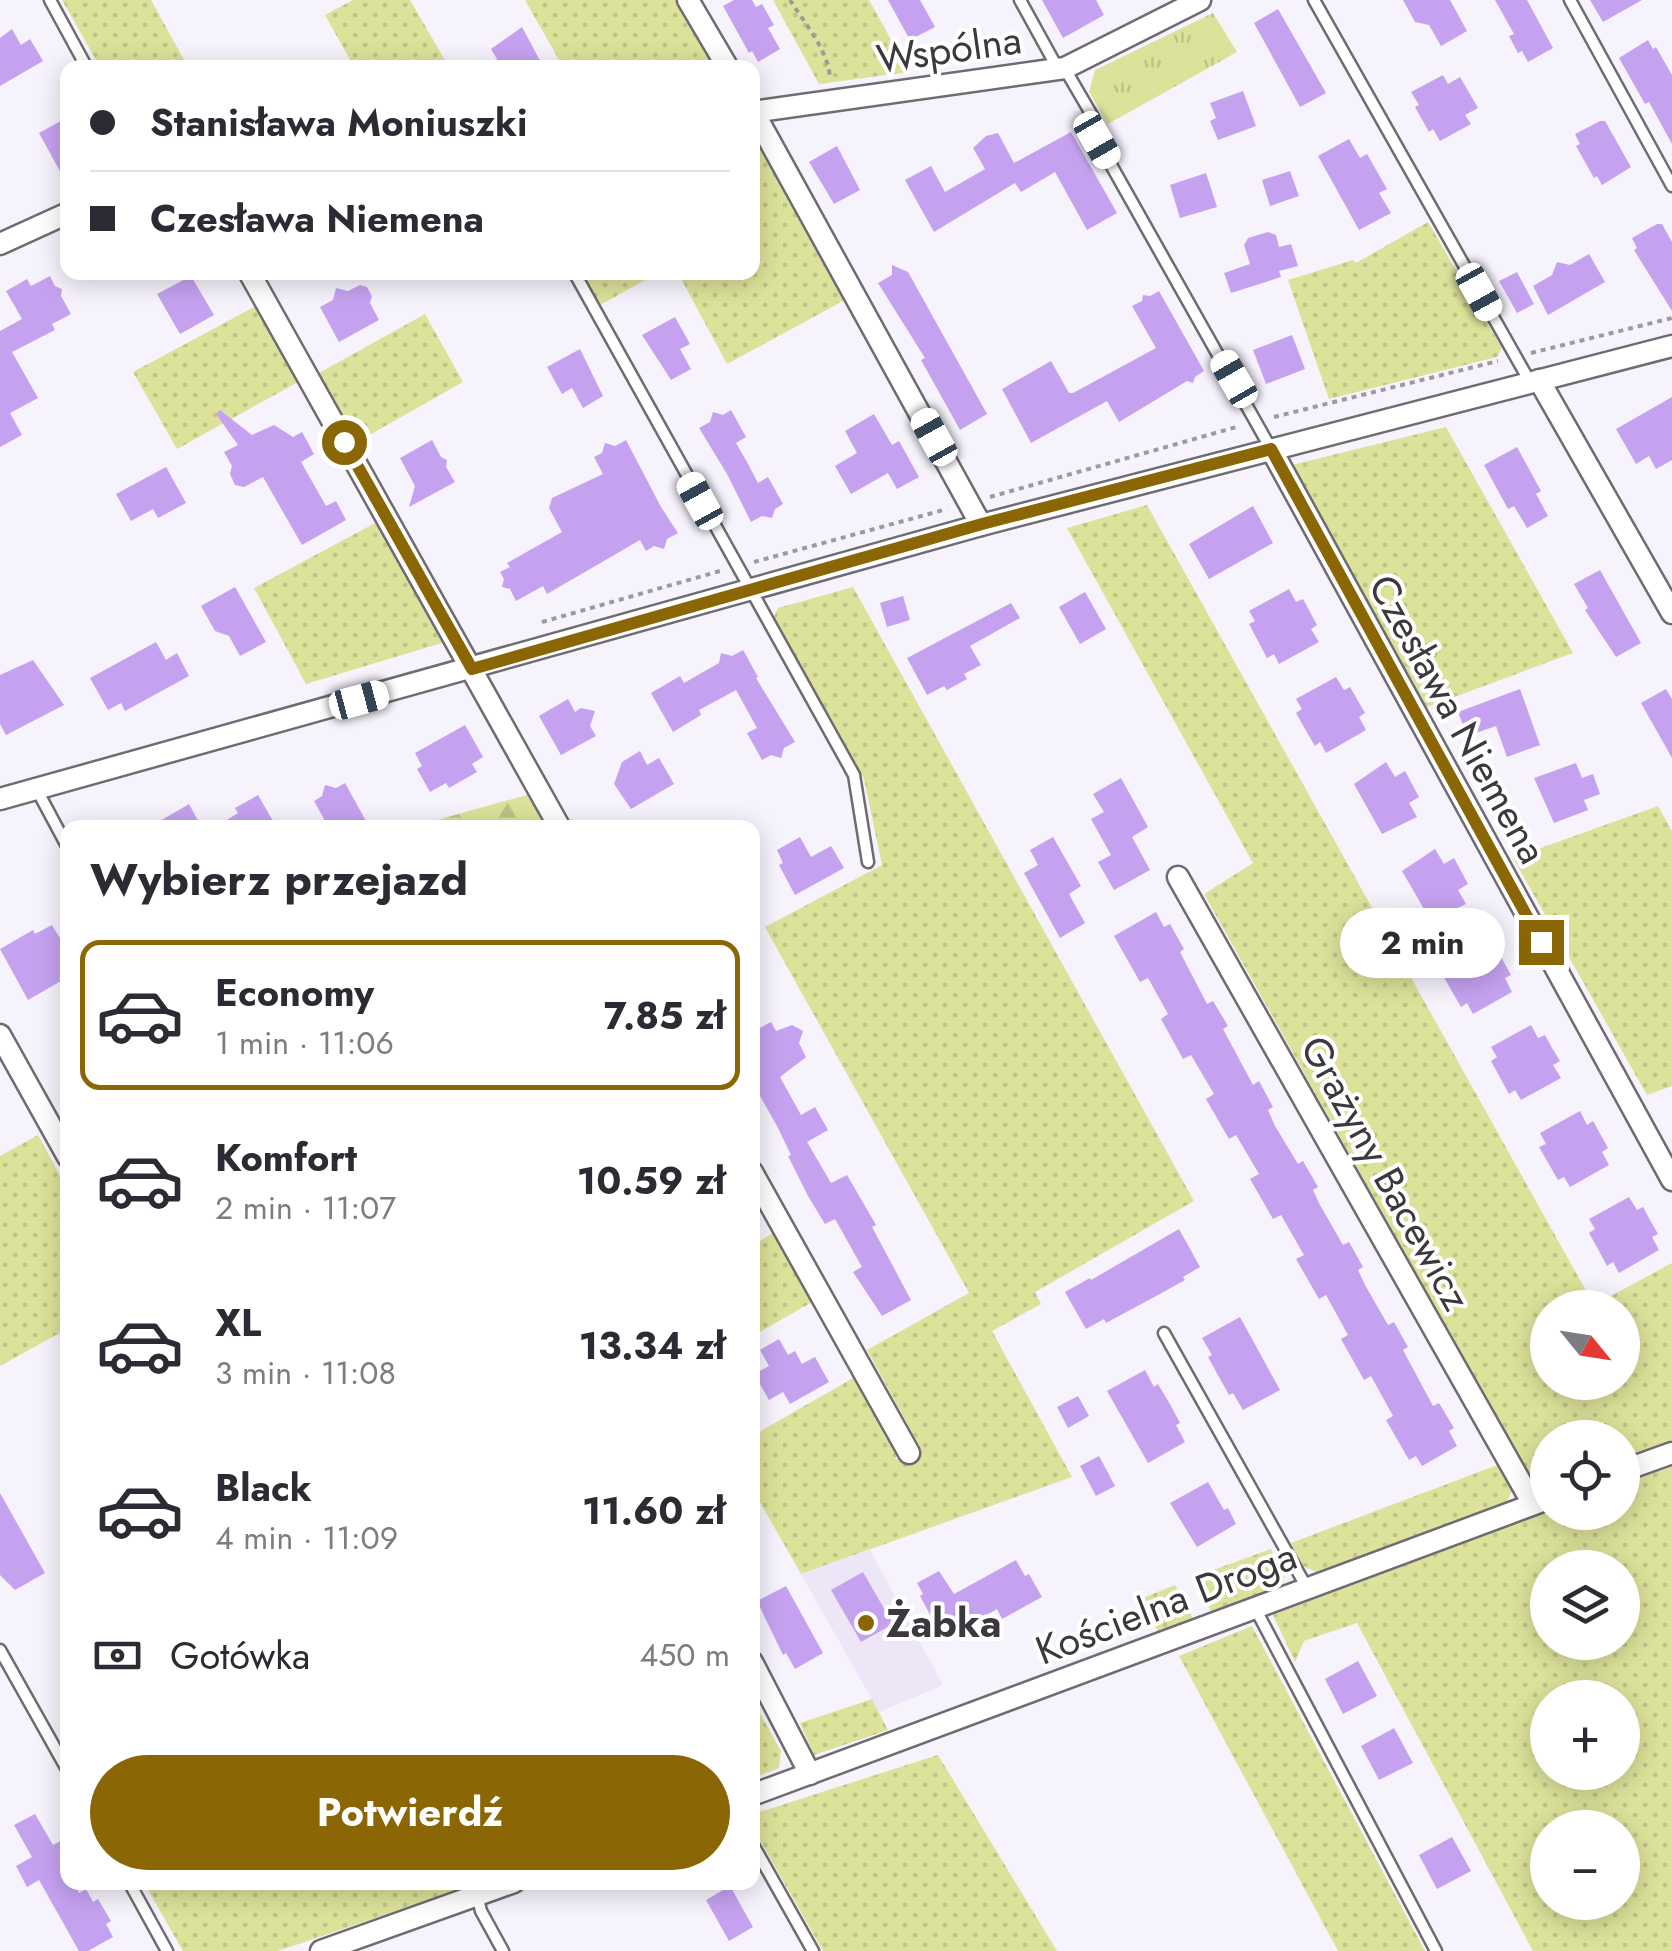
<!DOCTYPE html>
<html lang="pl">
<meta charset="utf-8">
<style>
:root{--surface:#fff;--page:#f7f7f7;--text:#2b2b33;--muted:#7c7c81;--line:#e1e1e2;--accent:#8a6604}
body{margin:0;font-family:Jost,sans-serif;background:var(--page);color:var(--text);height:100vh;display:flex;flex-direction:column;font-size:38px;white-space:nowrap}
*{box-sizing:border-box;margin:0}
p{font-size:32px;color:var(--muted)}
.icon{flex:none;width:55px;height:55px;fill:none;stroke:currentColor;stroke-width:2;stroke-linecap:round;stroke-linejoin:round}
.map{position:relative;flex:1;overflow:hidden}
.drawer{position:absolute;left:60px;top:820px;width:700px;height:1070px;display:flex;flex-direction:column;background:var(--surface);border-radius:20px;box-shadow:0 5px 25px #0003}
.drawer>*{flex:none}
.hud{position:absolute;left:60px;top:60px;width:700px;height:220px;border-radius:20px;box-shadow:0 5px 25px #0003;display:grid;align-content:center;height:220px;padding:0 30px;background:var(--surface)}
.needle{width:65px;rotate:120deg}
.buttons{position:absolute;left:1530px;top:1290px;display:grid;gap:20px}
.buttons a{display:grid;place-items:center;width:110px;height:110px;border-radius:50%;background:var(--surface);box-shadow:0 5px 25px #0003;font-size:50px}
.end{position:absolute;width:45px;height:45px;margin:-22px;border:12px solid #8a6604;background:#fff;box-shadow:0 0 0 5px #fff}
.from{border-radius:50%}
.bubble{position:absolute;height:70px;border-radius:35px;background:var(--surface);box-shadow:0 5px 25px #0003;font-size:32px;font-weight:700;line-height:70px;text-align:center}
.car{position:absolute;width:30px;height:60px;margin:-30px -15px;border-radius:12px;box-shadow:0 0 8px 2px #0007;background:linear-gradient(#fff 24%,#345 0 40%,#fff 0 76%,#345 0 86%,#fff 0)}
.hud b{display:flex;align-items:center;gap:35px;height:95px;font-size:38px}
.hud b+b{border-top:2px solid var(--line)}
.hud i{width:25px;height:25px;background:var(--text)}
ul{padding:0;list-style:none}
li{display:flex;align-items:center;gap:30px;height:150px;margin:0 20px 15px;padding:0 10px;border:5px solid transparent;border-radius:20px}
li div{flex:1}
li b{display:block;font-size:38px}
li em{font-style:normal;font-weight:700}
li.current{border-color:var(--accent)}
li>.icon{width:90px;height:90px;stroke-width:1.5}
h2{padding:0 30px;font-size:45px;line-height:120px}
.pay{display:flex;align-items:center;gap:25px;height:110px;padding:0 30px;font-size:38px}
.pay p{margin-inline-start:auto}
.button{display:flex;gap:20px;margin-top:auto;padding:20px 30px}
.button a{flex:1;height:115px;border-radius:60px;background:var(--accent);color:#fff;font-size:40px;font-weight:700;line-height:115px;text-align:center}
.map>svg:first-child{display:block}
.built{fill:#ede6f6}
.grass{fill:url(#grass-dots);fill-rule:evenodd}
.forest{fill:url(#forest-firs)}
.park{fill:url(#park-tufts)}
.building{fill:#c5a2f0}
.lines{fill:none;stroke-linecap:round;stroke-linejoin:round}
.lane-casing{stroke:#6f6b73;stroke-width:15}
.street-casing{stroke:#6f6b73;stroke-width:25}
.path{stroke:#9c99a0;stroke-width:4;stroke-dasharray:5 5;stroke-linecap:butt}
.lane{stroke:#fff;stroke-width:10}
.street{stroke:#fff;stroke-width:20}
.route{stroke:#8a6604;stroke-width:12}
.poi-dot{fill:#8a6604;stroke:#fff;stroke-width:4}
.labels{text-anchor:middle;stroke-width:8;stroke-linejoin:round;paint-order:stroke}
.street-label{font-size:40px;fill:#3b393d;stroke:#fff}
.poi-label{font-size:40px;font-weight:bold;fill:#3b393d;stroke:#fff;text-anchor:start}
</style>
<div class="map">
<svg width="1672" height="1951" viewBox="0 0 1672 1951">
<defs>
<pattern id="grass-dots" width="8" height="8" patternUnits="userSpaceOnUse" patternTransform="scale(2.5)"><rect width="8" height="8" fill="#dde29a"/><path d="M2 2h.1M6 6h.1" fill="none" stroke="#bfc386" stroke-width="1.8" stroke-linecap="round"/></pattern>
<pattern id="forest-firs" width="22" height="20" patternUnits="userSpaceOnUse" patternTransform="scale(2.5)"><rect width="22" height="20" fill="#dde29a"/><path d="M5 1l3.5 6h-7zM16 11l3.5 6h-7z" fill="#bfc386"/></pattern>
<pattern id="park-tufts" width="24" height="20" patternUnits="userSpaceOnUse" patternTransform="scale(2.5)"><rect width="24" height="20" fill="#dde29a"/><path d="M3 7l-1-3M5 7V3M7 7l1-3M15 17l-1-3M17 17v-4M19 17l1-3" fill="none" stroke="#bfc386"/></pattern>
</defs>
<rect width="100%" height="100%" fill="#f7f3fd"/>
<!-- built -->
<path class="built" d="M870 1550 943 1685 879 1712 801 1574Z"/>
<!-- grass -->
<g class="grass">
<path d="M62 0H151L188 67H100Z"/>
<path d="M353 0H410L449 67H354L325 15Z"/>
<path d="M525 0H678L715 67H563Z"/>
<path d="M773 0H869L909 72 819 84Z"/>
<path d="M753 135 845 300 727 364 678 273 752 272Z"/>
<path d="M1428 222 1502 348 1497 357 1329 399 1288 280 1353 260 1356 263Z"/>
<path d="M582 273H658L600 305Z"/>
<path d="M256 306 298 382 177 449 133 372Z"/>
<path d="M425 314 463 382 357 442 319 373Z"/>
<path d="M1446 427 1573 653 1427 707 1292 465Z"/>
<path d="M1147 505 1594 1305 1672 1263V1440L1623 1459 1622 1438H1548L1547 1488 1538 1491 1204 894 1253 863 1067 528ZM1548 1308H1622V1382H1548Z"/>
<path d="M377 522 445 642 306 684 254 588Z"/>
<path d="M853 587 1194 1201 1035 1292 1041 1304 992 1331 1072 1477 801 1574 753 1490 752 1436 855 1377 898 1454 895 1459 917 1463 921 1449 867 1350 969 1293 765 927 882 865 864 779 774 617 778 608Z"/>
<path d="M1658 806 1672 831V1086L1647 1095 1513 858Z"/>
<path d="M38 1135 67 1189V1329L0 1366V1156Z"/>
<path d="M773 1233 812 1302 753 1336V1245Z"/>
<path d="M1500 1464 1512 1491 1505 1505 1316 1572 1303 1566 1291 1543Z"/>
<path d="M1672 1465V1951H1533L1357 1623 1304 1641 1295 1662 1273 1615 1547 1512H1622L1623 1484ZM1548 1568H1622V1642H1548ZM1548 1698H1622V1772H1548ZM1548 1828H1622V1902H1548Z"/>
<path d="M1271 1549 1285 1575 1283 1585 1212 1613 1194 1577Z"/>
<path d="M1175 1585 1194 1620 1159 1633 1140 1599Z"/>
<path d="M1252 1626 1425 1951H1338L1179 1656Z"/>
<path d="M752 1699 781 1751 779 1768 753 1778Z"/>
<path d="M872 1699 888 1730 814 1755 800 1723Z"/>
<path d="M938 1755 1057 1951H823L753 1828V1814Z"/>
<path d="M351 1882 353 1886 363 1882 453 1883 458 1890 278 1951H183L144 1883Z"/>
</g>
<!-- forest -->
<path class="forest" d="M530 794 548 827 426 828 430 822Z"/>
<!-- park -->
<path class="park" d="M1213 13 1237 52 1108 124 1089 92 1095 70Z"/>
<!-- building -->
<g class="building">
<path d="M734 0H752L756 7 762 4 774 25 768 28 780 49 758 62 752 51 749 53 723 6Z"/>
<path d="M888 0H920L935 27 910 40Z"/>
<path d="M1042 0H1096L1104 15 1063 38Z"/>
<path d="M1403 0H1450L1467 31 1441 46 1429 25 1415 22Z"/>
<path d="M1495 0H1527L1553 48 1528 62 1522 51 1518 53 1509 36 1514 34Z"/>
<path d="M1590 0H1642L1603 22Z"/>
<path d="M1278 9 1326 93 1300 107 1254 23Z"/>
<path d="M522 27 544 68H494L497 59 491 49Z"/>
<path d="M12 29 21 45 30 39 43 61 0 86V38Z"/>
<path d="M1648 40 1653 49 1656 47 1672 75V144L1649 102 1645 104 1619 58Z"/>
<path d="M1443 75 1448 84 1460 77 1478 108 1465 115 1471 124 1440 141 1433 129 1429 132 1415 107 1419 105 1411 92Z"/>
<path d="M1243 91 1256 126 1218 140 1210 121 1216 118 1210 103Z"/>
<path d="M68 117V186L39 133Z"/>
<path d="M1600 121H1605L1631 167 1602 185 1597 176 1594 178 1576 146 1580 144 1575 134Z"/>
<path d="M1071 132 1117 213 1087 230 1055 172 1021 192 1015 183 934 232 905 180 931 166 945 192 985 169 973 148 986 136 998 133 1014 163Z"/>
<path d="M1349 139 1360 158 1367 154 1387 189 1379 193 1391 213 1359 230 1318 156Z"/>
<path d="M837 146 860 190 834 204 809 162Z"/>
<path d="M1290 171 1299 196 1270 206 1262 180Z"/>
<path d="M1206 173 1217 207 1180 218 1170 185Z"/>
<path d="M1657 224H1662L1672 242V311L1634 250 1637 248 1632 238Z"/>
<path d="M1268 232 1276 235 1279 247 1291 244 1298 266 1279 271 1281 277 1231 293 1224 273 1250 264 1244 245 1248 238Z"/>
<path d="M1589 254 1605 282 1548 315 1533 286 1552 275 1557 262 1570 265Z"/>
<path d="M892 265 908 272 987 414 960 430 921 360 925 358 878 283 892 275Z"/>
<path d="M1517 272 1534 304 1517 313 1499 281Z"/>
<path d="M50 276 55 286 62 289 61 296 71 314 52 324 55 330 12 352 38 398 10 413 22 435 0 447V331L22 319 6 291 27 279 31 286Z"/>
<path d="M191 276 214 315 180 334 157 294Z"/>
<path d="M360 285 367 287 372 296 370 303 379 320 339 342 320 307 333 300 336 288 348 291Z"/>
<path d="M1159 291 1204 371 1195 377 1193 383 1187 381 1119 422 1107 401 1031 443 1002 389 1051 361 1069 393H1073L1156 348 1132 306 1142 301 1143 295 1150 296Z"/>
<path d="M675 317 690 344 680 349 691 369 671 380 642 335Z"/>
<path d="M1292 335 1305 369 1266 384 1253 350Z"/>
<path d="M580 349 603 396 583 408 572 388 562 394 547 367Z"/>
<path d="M1672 397V460L1656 469 1649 456 1636 464 1616 429Z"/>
<path d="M220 410 252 435 274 425 293 437 302 432 314 454 301 462 326 506 336 501 346 520 302 545 263 477 244 487 235 485 230 474 232 466 224 452 238 445 216 414Z"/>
<path d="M731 410 746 437 736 443 747 462 758 483 768 477 783 504 775 509 772 518 762 516 751 522 727 474 699 428 710 422 713 412 723 415Z"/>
<path d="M874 414 892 445 899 441 919 477 897 489 888 473 851 494 835 466 857 453 845 431Z"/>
<path d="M432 440 441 457 447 460 446 467 455 482 409 507 415 486 400 458Z"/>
<path d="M626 440 661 507 678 533 667 539 664 549 654 546 646 551 640 540 547 594 543 586 516 601 510 589 502 587 504 579 500 572 510 567 507 563 562 532 549 508 552 498 603 474 594 457 602 453 605 443 615 446Z"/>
<path d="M1517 447 1541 491 1536 494 1548 516 1527 528 1514 506 1508 509 1484 465Z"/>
<path d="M166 467 186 503 158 518 153 509 131 521 116 494Z"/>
<path d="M1253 506 1273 543 1209 579 1189 544Z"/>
<path d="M1600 570 1641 643 1616 657 1585 610 1588 608 1574 584Z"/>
<path d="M235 587 266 642 240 656 229 636 215 631 201 606Z"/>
<path d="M1289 589 1296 602 1303 599 1317 625 1311 629 1319 642 1279 664 1274 654 1267 658 1249 624 1255 621 1249 611Z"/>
<path d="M1085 592 1106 629 1080 644 1059 607Z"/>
<path d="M903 596 910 620 887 627 880 603Z"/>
<path d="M1011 603 1020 618 970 646 981 665 964 674 967 679 947 690 944 686 927 695 907 658Z"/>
<path d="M156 642 166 660 177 653 189 676 125 711 121 703 108 710 90 678Z"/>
<path d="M743 650 758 677 756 678 795 742 784 748 781 758 771 755 762 760 747 733 757 728 736 690 699 710 701 715 673 732 651 693 680 676 684 683 719 663 721 653 732 656Z"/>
<path d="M33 660 64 705 6 735 0 724V675Z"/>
<path d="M1336 677 1344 690 1350 687 1365 713 1359 717 1366 730 1326 753 1320 742 1315 746 1305 729 1296 713 1302 709 1296 699Z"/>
<path d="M1520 689 1540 745 1507 757 1496 726 1467 736 1458 712Z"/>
<path d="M1666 689 1672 699V758L1641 703Z"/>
<path d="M568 699 575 712 581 708 595 711 590 726 596 736 561 755 539 716Z"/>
<path d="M465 725 483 757 472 764 477 772 449 788 446 783 430 792 417 769 422 766 415 753Z"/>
<path d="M640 751 647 765 659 758 674 784 631 809 614 784 622 762Z"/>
<path d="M1386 762 1395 777 1405 771 1419 797 1409 803 1417 817 1382 834 1354 784Z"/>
<path d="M1576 763 1582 778 1593 774 1600 794 1584 800 1588 810 1554 823 1534 778Z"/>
<path d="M1121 778 1148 827 1132 837 1150 870 1114 890 1098 862 1111 855 1091 819 1104 812 1093 794Z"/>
<path d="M345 783 366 821 354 828H329L314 801 322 796 325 785 336 788Z"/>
<path d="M258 795 277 828H214L238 813 235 808Z"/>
<path d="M189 804 202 828H148Z"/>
<path d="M800 837 811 857 831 846 844 868 795 895 779 865 783 863 777 850Z"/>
<path d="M1053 837 1081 886 1069 894 1085 923 1060 938 1024 873 1038 865 1030 850Z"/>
<path d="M1435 849 1444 864 1454 858 1468 884 1458 890 1466 904 1431 921 1402 871Z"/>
<path d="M1156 912 1164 927 1170 924 1184 949 1180 952 1207 1004 1213 1001 1228 1026 1223 1029 1253 1085 1259 1081 1273 1107 1268 1110 1275 1126 1298 1164 1303 1161 1318 1187 1313 1190 1320 1205 1343 1245 1349 1242 1363 1267 1358 1270 1365 1285 1388 1325 1394 1322 1408 1347 1403 1350 1433 1406 1439 1403 1454 1428 1449 1431 1457 1446 1422 1466 1416 1456 1409 1460 1386 1420 1393 1416 1371 1376 1364 1380 1341 1339 1348 1335 1326 1295 1319 1299 1296 1259 1304 1255 1281 1215 1273 1219 1250 1179 1259 1174 1236 1135 1229 1139 1206 1099 1214 1094 1191 1055 1183 1059 1161 1019 1168 1014 1148 978 1140 982 1114 936Z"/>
<path d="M52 925 68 952V973L59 978 61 981 28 1000 0 949 33 930 35 934Z"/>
<path d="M1482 938 1490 951 1496 948 1511 975 1505 978 1512 992 1473 1014 1467 1003 1461 1007 1442 974 1449 971 1443 960Z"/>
<path d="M771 1022 776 1031 792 1025 803 1031 799 1043 806 1057 780 1077 801 1115 815 1107 828 1130 807 1142 831 1183 847 1175 876 1225 872 1227 911 1300 882 1316 853 1272 862 1267 835 1219 825 1224 808 1196 788 1156 791 1155 777 1126 752 1082V1032Z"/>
<path d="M1531 1025 1538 1038 1545 1035 1552 1048 1560 1061 1553 1065 1561 1078 1521 1100 1515 1090 1509 1094 1491 1061 1497 1057 1491 1047Z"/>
<path d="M1580 1111 1587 1125 1593 1121 1608 1148 1602 1152 1609 1165 1570 1187 1564 1177 1558 1180 1539 1147 1546 1144 1540 1133Z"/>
<path d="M1629 1197 1637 1210 1643 1207 1650 1220 1658 1234 1652 1237 1659 1250 1619 1273 1613 1262 1607 1266 1598 1249 1589 1233 1595 1229 1589 1219Z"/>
<path d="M1179 1229 1200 1267 1183 1277 1185 1280 1158 1295 1106 1323 1104 1319 1086 1329 1065 1292 1090 1278 1091 1280Z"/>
<path d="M1240 1317 1280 1390 1243 1410 1233 1393 1229 1395 1208 1357 1212 1355 1202 1338Z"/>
<path d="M779 1339 788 1355 795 1351 802 1364 815 1357 829 1382 790 1404 783 1392 769 1400 754 1374 769 1366 760 1350Z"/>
<path d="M1145 1370 1154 1387 1158 1384 1171 1406 1180 1423 1176 1425 1185 1442 1148 1463 1107 1391Z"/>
<path d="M1078 1396 1089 1416 1068 1428 1057 1407Z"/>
<path d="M1099 1456 1115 1486 1096 1496 1080 1466Z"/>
<path d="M1208 1482 1224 1510 1228 1508 1236 1524 1197 1547 1170 1503Z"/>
<path d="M0 1493 45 1573 15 1590 0 1575Z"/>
<path d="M1016 1560 1025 1576 1029 1574 1042 1597 1002 1619 997 1609 948 1637 938 1620 934 1622 920 1596 923 1594 917 1583 939 1571 954 1594Z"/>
<path d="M863 1572 893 1624 861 1642 831 1590Z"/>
<path d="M786 1586 823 1653 795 1669 786 1653 783 1655 757 1601Z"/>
<path d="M1358 1661 1377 1696 1343 1714 1325 1679Z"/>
<path d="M1394 1728 1413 1763 1379 1780 1361 1746Z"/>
<path d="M35 1814 53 1845 68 1837V1882H74L79 1893 86 1889 93 1902 98 1899 111 1921 106 1924 113 1937 88 1951H79L39 1880 27 1887 16 1866 32 1857 14 1825Z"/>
<path d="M1452 1837 1471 1871 1437 1889 1419 1855Z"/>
<path d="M730 1886 753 1927 729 1941 706 1900Z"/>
</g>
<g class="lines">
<!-- lane casing -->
<g class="lane-casing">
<g id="lane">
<path d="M50 0 87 68"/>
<path d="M1020 0 1058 69"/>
<path d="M1314 0 1530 382"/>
<path d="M1570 0 1672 186"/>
<path d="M1065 69 1093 117 1097 140 1271 449"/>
<path d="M574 272 854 775 868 862"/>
<path d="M37 790 68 848"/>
<path d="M1164 1333 1307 1588"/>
<path d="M1255 1608 1436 1951"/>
<path d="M0 1650 68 1771"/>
<path d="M752 1843 813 1951"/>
<path d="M129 1882 167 1951"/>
<path d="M477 1895 481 1911 503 1951"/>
</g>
</g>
<!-- street casing -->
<g class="street-casing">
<g id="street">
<path d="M688 0 728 68"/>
<path d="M752 109 981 525"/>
<path d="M752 112 1065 68 1200 0"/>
<path d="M0 244 68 213"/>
<path d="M249 272 560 828"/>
<path d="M1539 380 1672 613"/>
<path d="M1271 449 1672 1180"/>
<path d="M0 799 981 525 1672 346"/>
<path d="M1178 877 1533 1504"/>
<path d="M0 1035 68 1157"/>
<path d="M752 1172 909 1453"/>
<path d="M1622 1471 1672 1453"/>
<path d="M752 1662 810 1774"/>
<path d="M752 1795 1548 1499"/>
<path d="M321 1951 514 1882"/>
</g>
</g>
<!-- path -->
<g class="path">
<path d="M790 0C805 24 829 51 830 79"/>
<path d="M1531 353 1672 318"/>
<path d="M1274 417 1498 361"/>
<path d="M990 497 1240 426"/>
<path d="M754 562 947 509"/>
<path d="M542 622 720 571"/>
</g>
<!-- lane -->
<use href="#lane" class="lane"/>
<!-- street -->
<use href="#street" class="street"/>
</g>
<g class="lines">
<!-- route -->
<path class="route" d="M344 442 472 669 982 524 1271 449 1541 942"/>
</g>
<!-- markers -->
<circle class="poi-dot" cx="866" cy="1623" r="10"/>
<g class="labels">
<!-- street labels -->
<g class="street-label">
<text transform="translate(949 49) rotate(-8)" y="14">Wspólna</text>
<text transform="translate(1458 719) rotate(61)" y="14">Czesława Niemena</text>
<text transform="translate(1386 1173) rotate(61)" y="14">Grażyny Bacewicz</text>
<text transform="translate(1166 1603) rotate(-21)" y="14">Kościelna Droga</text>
</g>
<!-- poi labels -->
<g class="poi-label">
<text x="886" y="1637">Żabka</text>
</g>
</g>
</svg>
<div class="buttons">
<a><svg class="needle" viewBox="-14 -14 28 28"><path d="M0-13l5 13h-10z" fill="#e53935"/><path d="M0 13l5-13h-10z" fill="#7c7c81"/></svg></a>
<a><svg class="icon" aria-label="locate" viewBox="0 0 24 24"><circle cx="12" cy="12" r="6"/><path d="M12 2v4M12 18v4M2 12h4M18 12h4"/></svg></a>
<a><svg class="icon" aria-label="layers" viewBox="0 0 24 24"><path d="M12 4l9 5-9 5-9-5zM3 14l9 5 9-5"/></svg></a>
<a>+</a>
<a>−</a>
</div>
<i class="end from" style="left:344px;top:442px"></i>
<i class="end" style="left:1541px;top:942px"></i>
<div class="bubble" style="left:1340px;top:908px;width:165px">2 min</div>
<i class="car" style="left:1097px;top:140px;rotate:150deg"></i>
<i class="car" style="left:1479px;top:292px;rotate:151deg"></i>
<i class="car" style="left:1234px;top:379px;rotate:330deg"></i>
<i class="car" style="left:934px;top:437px;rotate:331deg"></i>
<i class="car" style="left:700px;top:501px;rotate:331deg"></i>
<i class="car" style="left:359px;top:700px;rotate:75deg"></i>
<div class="hud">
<b><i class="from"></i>Stanisława Moniuszki</b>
<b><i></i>Czesława Niemena</b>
</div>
<section class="drawer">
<h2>Wybierz przejazd</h2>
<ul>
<li class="current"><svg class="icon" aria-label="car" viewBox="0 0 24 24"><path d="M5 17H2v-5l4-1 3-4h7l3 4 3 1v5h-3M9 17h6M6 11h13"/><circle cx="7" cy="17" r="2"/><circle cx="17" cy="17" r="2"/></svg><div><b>Economy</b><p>1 min · 11:06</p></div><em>7.85 zł</em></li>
<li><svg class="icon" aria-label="car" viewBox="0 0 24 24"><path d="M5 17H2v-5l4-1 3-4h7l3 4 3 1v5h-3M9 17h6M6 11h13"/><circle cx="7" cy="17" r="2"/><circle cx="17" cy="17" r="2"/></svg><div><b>Komfort</b><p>2 min · 11:07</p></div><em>10.59 zł</em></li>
<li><svg class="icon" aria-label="car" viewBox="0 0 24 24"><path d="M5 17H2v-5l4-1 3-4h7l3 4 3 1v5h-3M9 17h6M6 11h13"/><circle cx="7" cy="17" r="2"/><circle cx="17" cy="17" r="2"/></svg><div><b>XL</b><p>3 min · 11:08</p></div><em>13.34 zł</em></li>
<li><svg class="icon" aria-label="car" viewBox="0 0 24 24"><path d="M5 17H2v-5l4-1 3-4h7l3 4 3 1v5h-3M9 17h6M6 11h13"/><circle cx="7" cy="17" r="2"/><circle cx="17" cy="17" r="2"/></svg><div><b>Black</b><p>4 min · 11:09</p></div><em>11.60 zł</em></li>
</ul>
<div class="pay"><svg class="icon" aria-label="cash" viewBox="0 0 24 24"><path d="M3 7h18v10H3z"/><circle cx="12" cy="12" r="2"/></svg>Gotówka<p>450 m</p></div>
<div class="button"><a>Potwierdź</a></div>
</section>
</div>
